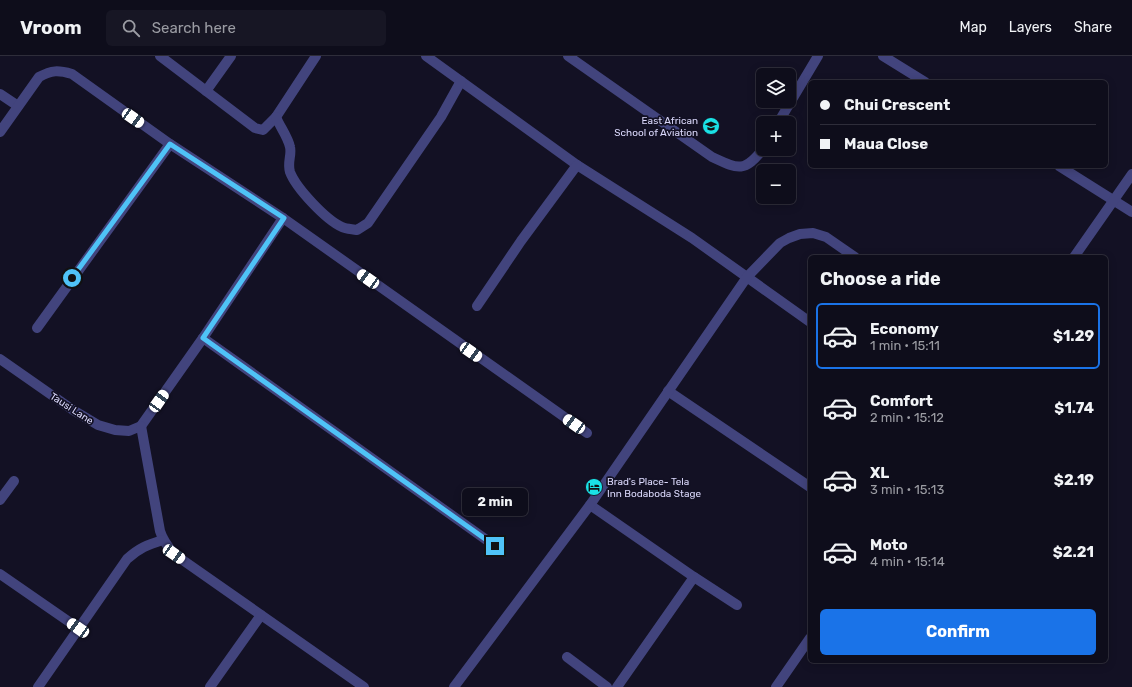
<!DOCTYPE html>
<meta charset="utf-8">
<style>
:root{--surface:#0e0d1b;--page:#171624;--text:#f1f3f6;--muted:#9b9ca3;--line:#2e2d3a;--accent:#1a73e8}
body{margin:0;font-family:Rubik,sans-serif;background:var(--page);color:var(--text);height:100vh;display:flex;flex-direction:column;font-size:15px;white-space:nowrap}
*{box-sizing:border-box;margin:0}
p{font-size:13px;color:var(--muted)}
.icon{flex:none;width:22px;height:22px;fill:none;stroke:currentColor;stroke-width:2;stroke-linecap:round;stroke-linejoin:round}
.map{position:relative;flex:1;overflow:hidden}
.drawer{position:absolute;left:808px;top:199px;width:300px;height:408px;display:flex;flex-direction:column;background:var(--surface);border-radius:6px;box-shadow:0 2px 10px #0003,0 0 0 1px var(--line)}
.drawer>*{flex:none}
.guide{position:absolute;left:808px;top:24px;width:300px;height:88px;border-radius:6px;box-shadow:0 2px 10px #0003,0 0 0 1px var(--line);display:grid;align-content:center;height:88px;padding:0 12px;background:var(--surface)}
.buttons{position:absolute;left:756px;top:12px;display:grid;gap:8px}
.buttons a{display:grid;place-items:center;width:40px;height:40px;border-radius:6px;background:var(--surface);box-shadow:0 2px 10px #0003,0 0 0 1px var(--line);font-size:20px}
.end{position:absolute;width:18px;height:18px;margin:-9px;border:5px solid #4fc3f7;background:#111;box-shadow:0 0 0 2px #111}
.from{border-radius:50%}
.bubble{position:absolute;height:28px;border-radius:6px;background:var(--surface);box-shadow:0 2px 10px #0003,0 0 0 1px var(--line);font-size:13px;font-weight:700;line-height:28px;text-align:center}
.car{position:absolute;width:12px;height:24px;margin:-12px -6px;border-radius:5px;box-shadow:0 0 3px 1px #0007;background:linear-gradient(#fff 24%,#345 0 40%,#fff 0 76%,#345 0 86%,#fff 0)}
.guide b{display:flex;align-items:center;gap:14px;height:38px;font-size:15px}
.guide b+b{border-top:1px solid var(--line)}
.guide i{width:10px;height:10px;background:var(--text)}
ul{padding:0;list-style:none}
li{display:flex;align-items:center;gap:12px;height:66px;margin:0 8px 6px;padding:0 4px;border:2px solid transparent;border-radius:6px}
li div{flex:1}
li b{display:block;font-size:15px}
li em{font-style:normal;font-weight:700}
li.selected{border-color:var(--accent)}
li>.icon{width:36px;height:36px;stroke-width:1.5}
h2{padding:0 12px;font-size:18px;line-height:48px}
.action{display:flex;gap:8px;margin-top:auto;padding:8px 12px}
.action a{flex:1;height:46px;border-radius:6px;background:var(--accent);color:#fff;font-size:16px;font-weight:700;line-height:46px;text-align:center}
header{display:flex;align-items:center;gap:24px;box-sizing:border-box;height:56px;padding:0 20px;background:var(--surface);border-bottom:1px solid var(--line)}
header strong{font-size:19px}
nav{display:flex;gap:22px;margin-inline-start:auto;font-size:14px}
.search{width:280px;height:36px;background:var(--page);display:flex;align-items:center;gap:10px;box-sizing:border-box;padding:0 14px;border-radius:6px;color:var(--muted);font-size:15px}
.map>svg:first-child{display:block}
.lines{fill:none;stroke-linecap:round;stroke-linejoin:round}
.minor{stroke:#42447d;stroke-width:10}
.route{stroke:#4fc3f7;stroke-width:5}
.labels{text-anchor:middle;stroke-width:3.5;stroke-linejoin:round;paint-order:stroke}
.poi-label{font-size:10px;fill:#dad8fb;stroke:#131124;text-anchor:end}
.street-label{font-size:10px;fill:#dad8fb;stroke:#131124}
</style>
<header>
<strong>Vroom</strong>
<div class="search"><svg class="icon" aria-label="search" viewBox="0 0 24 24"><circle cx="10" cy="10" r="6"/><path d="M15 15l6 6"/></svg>Search here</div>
<nav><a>Map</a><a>Layers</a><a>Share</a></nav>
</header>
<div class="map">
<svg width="1132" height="631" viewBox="0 0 1132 631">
<rect width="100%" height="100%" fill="#131124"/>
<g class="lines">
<!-- minor -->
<g class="minor">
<path d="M160 0 255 72 263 74 276 61 316 0"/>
<path d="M426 0 577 109 692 182 810 266"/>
<path d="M568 0 712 101C738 113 744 117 763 93"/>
<path d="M883 0 925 26"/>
<path d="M206 35 231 0"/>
<path d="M0 38 18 50"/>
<path d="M276 61C280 71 288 81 290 91 292 99 287 106 290 116 296 132 326 164 342 171 346 173 352 173 357 174L368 167 441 61 461 25"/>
<path d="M778 67 818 0"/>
<path d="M0 76 39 21C52 14 58 14 72 18L170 88 37 272"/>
<path d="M170 88 283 162 587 377"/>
<path d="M1059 110 1132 156"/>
<path d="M1074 201 1132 118"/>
<path d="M477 250 521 185 577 109"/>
<path d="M203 282 495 490"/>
<path d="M0 303 73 354 98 369 115 374 129 375 141 370 203 282 283 162"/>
<path d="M668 335 810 431"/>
<path d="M141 370 160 475C163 485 168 491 174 498L364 631"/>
<path d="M0 444 14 425"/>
<path d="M590 449 694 521 737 549"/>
<path d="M0 518 78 572"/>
<path d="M567 601 607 631"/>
<path d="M38 631 127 503C139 492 147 489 163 484"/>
<path d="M210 631 261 559"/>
<path d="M454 631 590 449 747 221 780 187 789 182 800 178 813 177 826 181 855 201"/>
<path d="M617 631 694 521"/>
<path d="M776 631 810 582"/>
</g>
</g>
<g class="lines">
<!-- route -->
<path class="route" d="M72 222 170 88 284 162 203 282 495 490"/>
</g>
<!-- icons -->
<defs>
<g id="university-disc" transform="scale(0.9)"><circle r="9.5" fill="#1ae1e5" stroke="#131124"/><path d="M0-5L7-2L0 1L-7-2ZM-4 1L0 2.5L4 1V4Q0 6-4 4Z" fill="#111"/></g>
<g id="hotel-disc" transform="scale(0.9)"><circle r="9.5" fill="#1ae1e5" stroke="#131124"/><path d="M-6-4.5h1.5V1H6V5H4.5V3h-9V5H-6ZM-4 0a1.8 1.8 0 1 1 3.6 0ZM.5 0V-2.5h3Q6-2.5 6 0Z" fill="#111"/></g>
</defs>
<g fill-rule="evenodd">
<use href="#university-disc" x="711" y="70"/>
<use href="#hotel-disc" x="594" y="431"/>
</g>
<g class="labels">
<!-- poi labels -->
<g class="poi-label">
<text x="698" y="68">East African<tspan x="698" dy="12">School of Aviation</tspan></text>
<text x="607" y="429" text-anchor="start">Brad's Place- Tela<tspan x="607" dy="12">Inn Bodaboda Stage</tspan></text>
</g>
<!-- street labels -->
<g class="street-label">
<text transform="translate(72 352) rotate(33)" y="4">Tausi Lane</text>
</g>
</g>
</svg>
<div class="buttons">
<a><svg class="icon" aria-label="layers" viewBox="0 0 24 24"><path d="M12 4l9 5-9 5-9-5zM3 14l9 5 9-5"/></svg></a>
<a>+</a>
<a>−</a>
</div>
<i class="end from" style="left:72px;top:222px"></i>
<i class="end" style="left:495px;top:490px"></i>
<div class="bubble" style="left:462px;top:432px;width:66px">2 min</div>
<i class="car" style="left:133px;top:62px;rotate:125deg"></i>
<i class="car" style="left:368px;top:223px;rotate:305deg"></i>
<i class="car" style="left:471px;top:296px;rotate:125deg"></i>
<i class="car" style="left:159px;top:345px;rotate:35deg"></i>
<i class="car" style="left:574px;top:368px;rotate:305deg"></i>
<i class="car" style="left:174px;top:498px;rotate:124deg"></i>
<i class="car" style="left:78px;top:572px;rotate:305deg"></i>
<div class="guide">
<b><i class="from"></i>Chui Crescent</b>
<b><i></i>Maua Close</b>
</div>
<section class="drawer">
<h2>Choose a ride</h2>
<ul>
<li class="selected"><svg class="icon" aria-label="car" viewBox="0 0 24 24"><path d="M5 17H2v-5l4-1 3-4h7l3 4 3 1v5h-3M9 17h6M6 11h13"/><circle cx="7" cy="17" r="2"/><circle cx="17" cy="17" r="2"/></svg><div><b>Economy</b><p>1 min · 15:11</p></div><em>$1.29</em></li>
<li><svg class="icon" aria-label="car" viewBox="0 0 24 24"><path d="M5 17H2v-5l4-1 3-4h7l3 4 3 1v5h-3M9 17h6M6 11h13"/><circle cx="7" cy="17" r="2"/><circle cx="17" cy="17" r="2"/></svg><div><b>Comfort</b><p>2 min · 15:12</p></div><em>$1.74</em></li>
<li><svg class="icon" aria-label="car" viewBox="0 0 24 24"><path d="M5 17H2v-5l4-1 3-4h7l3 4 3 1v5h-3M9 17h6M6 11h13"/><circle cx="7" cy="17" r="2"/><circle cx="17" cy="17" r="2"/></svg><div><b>XL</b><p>3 min · 15:13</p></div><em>$2.19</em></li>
<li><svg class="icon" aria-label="car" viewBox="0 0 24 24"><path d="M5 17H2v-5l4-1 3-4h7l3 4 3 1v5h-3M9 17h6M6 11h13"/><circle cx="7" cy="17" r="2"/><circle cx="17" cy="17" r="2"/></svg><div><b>Moto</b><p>4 min · 15:14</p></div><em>$2.21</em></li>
</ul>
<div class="action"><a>Confirm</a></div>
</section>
</div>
